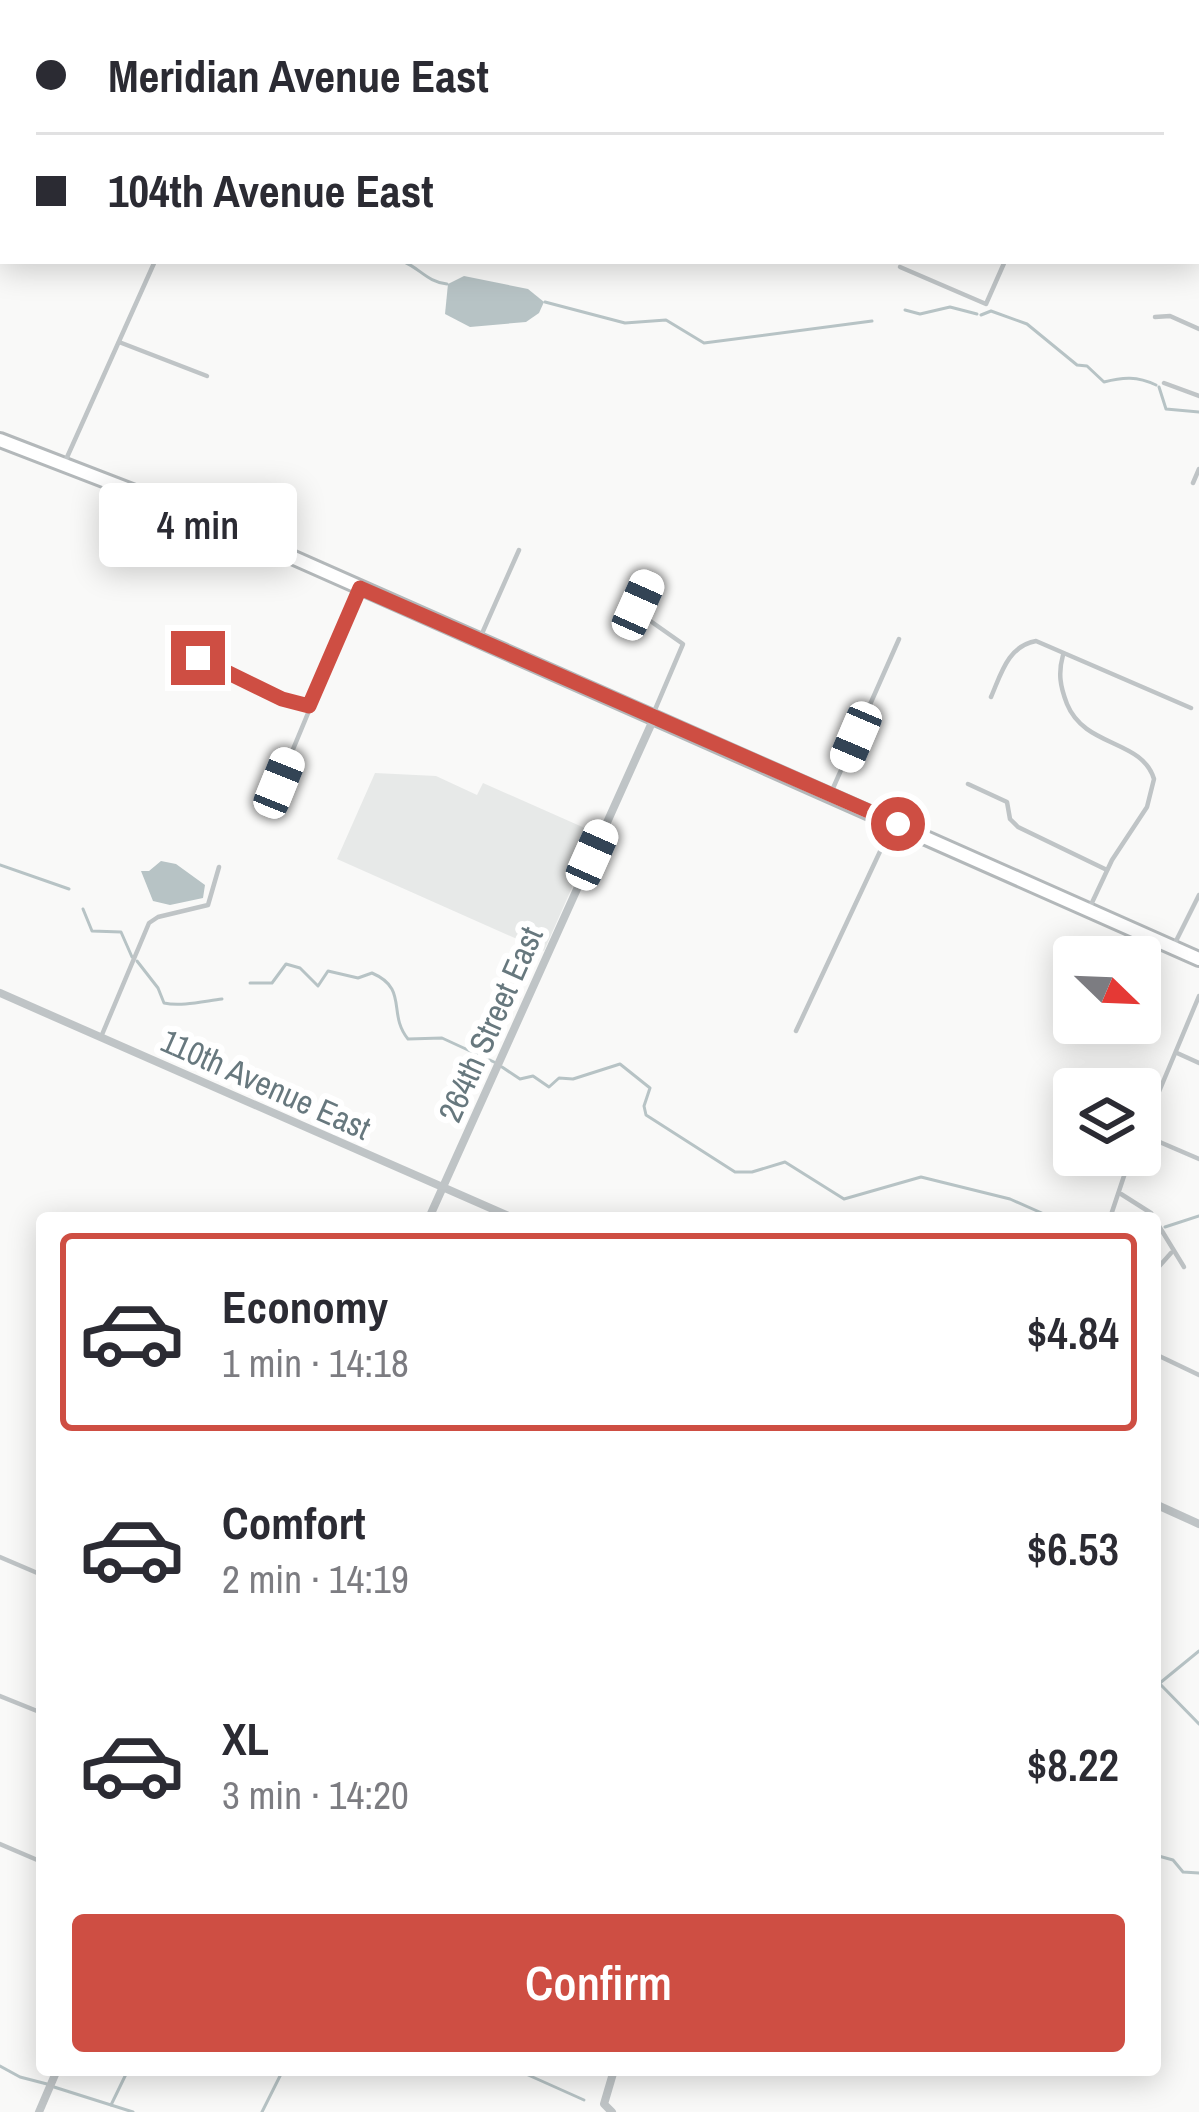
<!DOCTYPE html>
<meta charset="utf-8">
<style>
:root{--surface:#fff;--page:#f7f7f7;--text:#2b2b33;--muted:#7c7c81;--line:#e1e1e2;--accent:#ce4e43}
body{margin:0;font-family:"Archivo Narrow",sans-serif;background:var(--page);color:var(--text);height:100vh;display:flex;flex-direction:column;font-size:45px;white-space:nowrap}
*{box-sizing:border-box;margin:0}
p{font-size:39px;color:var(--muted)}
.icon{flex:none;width:66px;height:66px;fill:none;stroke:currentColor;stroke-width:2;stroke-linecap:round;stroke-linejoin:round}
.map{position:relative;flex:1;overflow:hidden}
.drawer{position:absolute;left:36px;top:1212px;width:1125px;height:864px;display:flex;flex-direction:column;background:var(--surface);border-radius:12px;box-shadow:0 6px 30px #0003}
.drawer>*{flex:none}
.banner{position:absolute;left:0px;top:0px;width:1200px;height:264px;box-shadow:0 6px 30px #0003;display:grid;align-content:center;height:264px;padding:0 36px;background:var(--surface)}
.needle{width:78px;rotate:113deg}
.tools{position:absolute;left:1053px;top:936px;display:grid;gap:24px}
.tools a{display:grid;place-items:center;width:108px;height:108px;border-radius:12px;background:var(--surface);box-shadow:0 6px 30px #0003;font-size:60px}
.end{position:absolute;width:54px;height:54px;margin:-27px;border:15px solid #ce4e43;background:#fff;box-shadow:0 0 0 6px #fff}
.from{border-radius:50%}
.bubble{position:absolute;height:84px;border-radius:12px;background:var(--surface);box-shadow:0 6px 30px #0003;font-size:39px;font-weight:600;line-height:84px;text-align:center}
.car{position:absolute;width:36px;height:72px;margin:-36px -18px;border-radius:15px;box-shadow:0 0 9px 3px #0007;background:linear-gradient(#fff 24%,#345 0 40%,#fff 0 76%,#345 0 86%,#fff 0)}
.banner b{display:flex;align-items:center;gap:42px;height:114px;font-size:45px}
.banner b+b{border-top:3px solid var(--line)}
.banner i{width:30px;height:30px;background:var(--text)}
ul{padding:21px 0 0;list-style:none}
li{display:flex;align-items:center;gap:36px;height:198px;margin:0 24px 18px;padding:0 12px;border:6px solid transparent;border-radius:12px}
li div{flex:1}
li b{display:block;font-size:45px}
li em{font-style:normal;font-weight:600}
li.active{border-color:var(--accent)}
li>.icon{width:108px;height:108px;stroke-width:1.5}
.button{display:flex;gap:24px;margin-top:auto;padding:24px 36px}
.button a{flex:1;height:138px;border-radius:12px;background:var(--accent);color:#fff;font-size:48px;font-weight:600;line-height:138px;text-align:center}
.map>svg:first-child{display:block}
.built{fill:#e7e9e8}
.water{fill:#b7c3c5}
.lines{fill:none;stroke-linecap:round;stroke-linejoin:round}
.stream{stroke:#b7c3c5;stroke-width:3}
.primary-casing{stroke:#b3b8ba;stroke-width:18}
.minor{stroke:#bfc4c6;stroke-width:4.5}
.tertiary{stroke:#bfc4c6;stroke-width:8}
.primary{stroke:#fff;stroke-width:12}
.route{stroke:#ce4e43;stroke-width:15}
.labels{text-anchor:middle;stroke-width:12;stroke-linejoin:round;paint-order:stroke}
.street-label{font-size:33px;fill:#67787e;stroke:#fff}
</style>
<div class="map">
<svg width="1199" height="2112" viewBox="0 0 1199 2112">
<rect width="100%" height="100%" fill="#f9f9f8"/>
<!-- built -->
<path class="built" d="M375 773 436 776 477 795 483 783 596 833 544 951 337 859Z"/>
<!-- water -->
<g class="water">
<path d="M464 276 528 289 544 302 539 313 526 322 470 327 445 314 448 284Z"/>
<path d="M161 861 176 864 205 885 203 898 170 905 153 901 141 871H149Z"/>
</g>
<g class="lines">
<!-- stream -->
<g class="stream">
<path d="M755 3 758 0"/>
<path d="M0 174 3 175"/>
<path d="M402 261C420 268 427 282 447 284"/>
<path d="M545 302 625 323 666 320 704 343 872 321"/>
<path d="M905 310 920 314 950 307 977 314"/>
<path d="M981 315 991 311 1027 324 1077 365 1087 366 1104 382C1123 377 1137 376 1156 385"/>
<path d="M1159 387 1166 409 1199 412"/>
<path d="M0 865 69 889"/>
<path d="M83 909 92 931 121 932 132 957"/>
<path d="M137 961 158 988 164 1003C181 1007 205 1001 222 999"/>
<path d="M250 983H272L286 964 300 968 318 986 328 971 358 978 372 973C409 989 387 1013 408 1039L442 1038 494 1062"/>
<path d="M502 1067 520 1079 533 1076 549 1087 559 1078 573 1079 620 1064 650 1088 644 1106 646 1115 735 1172H752L785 1162 844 1199 921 1177 1010 1199 1053 1218"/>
<path d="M1165 1227 1199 1216"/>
<path d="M1155 1233 1157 1232"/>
<path d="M1160 1684 1199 1724"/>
<path d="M1155 1687 1199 1651"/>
<path d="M1155 1855 1173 1860 1183 1872 1199 1873"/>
<path d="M0 2066 20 2077 47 2084"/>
<path d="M517 2070 584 2100"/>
<path d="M54 2087 133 2112"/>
<path d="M111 2105 128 2070"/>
<path d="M262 2112 283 2070"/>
</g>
<!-- primary casing -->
<g class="primary-casing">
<path id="primary" d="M0 440 215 523 1199 959"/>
</g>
<!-- minor -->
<g class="minor">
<path d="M624 0 630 3"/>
<path d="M270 3 272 0"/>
<path d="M554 3 555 0"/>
<path d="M838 3 840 0"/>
<path d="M1123 3 1124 0"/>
<path d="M900 267 986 304 1005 261"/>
<path d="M1155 317 1170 316 1199 329"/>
<path d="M119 342 207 376"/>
<path d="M1164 383 1199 396"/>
<path d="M64 464 155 261"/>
<path d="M1193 483 1199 469"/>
<path d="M651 577 638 605 639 613 683 644 654 712"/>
<path d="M480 638 519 550"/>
<path d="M1063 655C1058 673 1060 686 1067 704 1085 748 1142 739 1154 779L1147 807 1112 860 1089 909"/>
<path d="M198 658 282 699 309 706"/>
<path d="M991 697C1001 674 1008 646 1036 641L1191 708"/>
<path d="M279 783 360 588"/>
<path d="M968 784 1007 802 1010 819 1018 827 1107 870"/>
<path d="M830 795 899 639"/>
<path d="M1175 943 1199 895"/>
<path d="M796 1031 891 828"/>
<path d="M101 1037 149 923 158 917 208 905 219 867"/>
<path d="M1177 1053 1199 1063"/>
<path d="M1141 1134 1199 1159"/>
<path d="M1140 1137 1199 996"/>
<path d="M1121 1194 1151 1213 1184 1267"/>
<path d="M1110 1218 1131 1155"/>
<path d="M1155 1271 1171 1253"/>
<path d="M1155 1354 1199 1375"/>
<path d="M0 1557 42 1575"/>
<path d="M0 1696 42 1713"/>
<path d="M0 1844 42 1862"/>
</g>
<!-- tertiary -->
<g class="tertiary">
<path d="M0 993 513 1218"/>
<path d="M429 1218 654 718"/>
<path d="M1155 1504 1199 1524"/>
<path d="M39 2112 57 2070"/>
<path d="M612 2112 604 2104 614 2070"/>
</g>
<!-- primary -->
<use href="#primary" class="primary"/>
</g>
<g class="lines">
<!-- route -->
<path class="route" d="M198 658 282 699 309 706 360 588 898 824"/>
</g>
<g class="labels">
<!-- street labels -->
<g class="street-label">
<text transform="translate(490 1024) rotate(-66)" y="12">264th Street East</text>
<text transform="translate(266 1084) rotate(24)" y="12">110th Avenue East</text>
</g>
</g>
</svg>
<div class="tools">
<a><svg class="needle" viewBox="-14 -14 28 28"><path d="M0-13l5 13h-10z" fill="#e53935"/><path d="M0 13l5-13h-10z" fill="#7c7c81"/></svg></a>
<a><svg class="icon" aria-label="layers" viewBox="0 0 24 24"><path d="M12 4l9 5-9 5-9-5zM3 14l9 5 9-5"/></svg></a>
</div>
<i class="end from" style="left:898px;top:824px"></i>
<i class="end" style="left:198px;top:658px"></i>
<div class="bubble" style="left:99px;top:483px;width:198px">4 min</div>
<i class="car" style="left:638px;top:605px;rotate:24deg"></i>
<i class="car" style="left:856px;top:737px;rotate:203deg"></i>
<i class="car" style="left:279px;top:783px;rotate:22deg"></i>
<i class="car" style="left:592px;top:855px;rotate:24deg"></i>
<div class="banner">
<b><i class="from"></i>Meridian Avenue East</b>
<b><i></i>104th Avenue East</b>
</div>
<section class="drawer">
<ul>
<li class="active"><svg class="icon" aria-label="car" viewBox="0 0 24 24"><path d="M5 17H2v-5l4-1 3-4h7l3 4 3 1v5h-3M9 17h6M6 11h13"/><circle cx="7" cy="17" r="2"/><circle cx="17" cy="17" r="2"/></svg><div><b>Economy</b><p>1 min · 14:18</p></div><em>$4.84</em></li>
<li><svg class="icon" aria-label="car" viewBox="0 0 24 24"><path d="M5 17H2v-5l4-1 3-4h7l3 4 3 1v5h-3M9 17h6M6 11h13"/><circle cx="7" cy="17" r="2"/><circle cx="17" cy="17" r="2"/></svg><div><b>Comfort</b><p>2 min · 14:19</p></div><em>$6.53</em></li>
<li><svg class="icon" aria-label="car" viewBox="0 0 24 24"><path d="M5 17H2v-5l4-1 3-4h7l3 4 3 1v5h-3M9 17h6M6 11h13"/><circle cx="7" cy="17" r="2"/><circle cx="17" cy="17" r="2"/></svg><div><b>XL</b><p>3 min · 14:20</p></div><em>$8.22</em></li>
</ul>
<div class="button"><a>Confirm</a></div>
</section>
</div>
